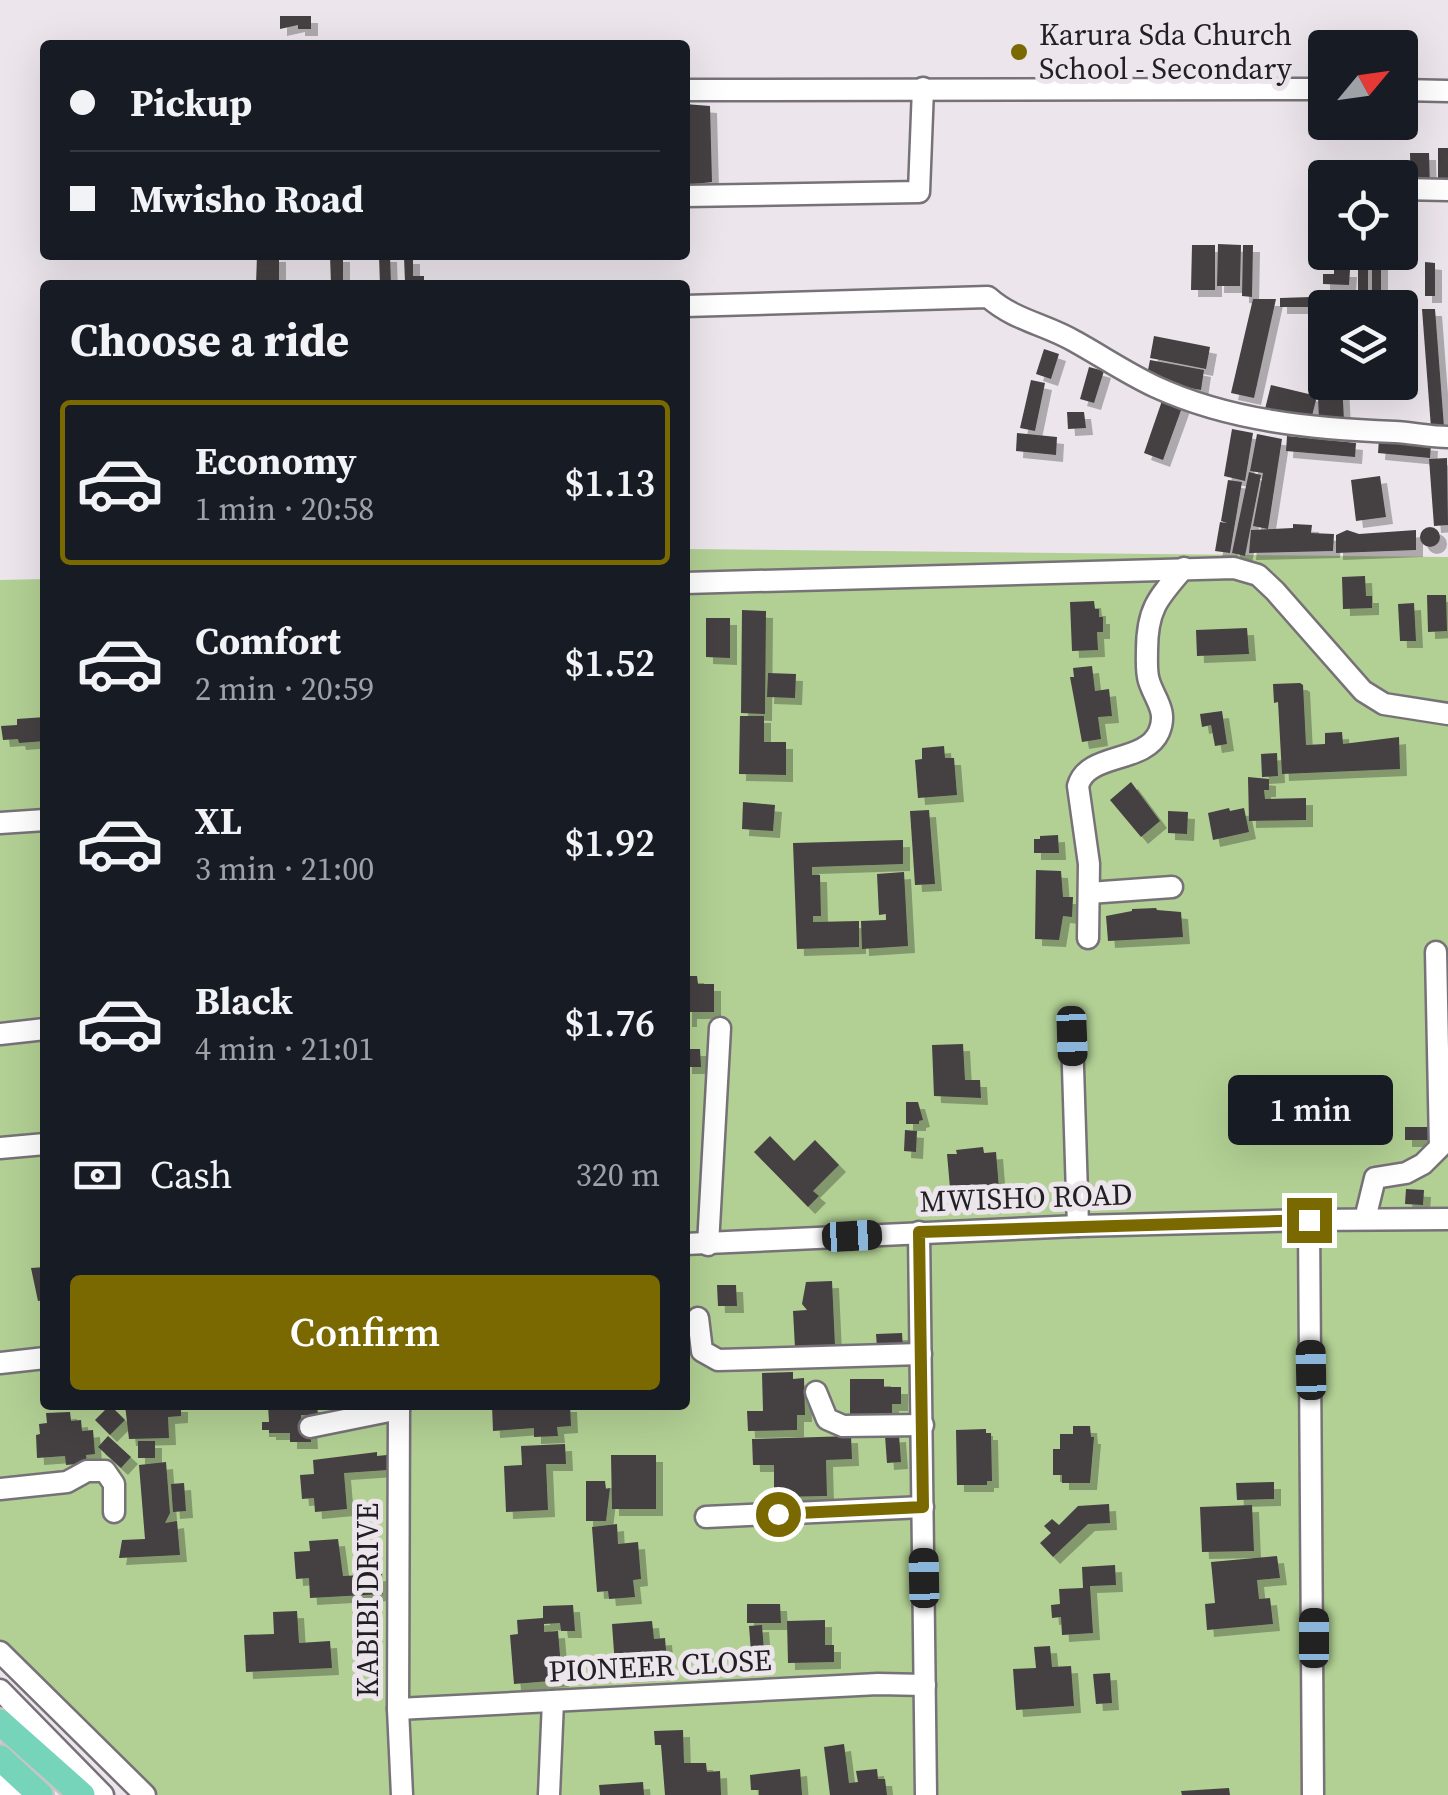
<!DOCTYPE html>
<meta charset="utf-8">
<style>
:root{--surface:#171b24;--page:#242831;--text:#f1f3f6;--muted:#9ea1a6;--line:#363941;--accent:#7a6900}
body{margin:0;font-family:"Source Serif 4",serif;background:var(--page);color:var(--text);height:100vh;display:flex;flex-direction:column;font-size:38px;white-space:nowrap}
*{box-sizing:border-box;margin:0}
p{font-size:32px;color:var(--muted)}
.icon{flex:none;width:55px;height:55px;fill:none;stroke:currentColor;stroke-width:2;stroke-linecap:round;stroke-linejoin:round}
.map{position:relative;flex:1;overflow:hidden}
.drawer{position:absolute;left:40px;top:280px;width:650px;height:1130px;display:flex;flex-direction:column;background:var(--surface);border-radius:10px;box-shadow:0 10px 40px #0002}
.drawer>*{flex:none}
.hud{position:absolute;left:40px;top:40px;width:650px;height:220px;border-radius:10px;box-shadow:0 10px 40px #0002;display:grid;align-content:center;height:220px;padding:0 30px;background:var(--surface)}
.needle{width:65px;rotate:61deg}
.tools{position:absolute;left:1308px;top:30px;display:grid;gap:20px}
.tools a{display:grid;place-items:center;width:110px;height:110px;border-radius:10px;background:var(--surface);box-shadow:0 10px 40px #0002;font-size:50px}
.end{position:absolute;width:45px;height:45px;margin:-22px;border:12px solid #7a6900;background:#fff;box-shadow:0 0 0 5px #fff}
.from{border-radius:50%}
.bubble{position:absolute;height:70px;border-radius:10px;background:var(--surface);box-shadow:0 10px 40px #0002;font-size:32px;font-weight:600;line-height:70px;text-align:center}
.car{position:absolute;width:30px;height:60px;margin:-30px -15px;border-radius:12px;box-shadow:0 0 8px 2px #0007;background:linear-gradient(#222 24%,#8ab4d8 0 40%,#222 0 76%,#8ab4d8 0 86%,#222 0)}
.hud b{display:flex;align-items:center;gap:35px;height:95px;font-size:38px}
.hud b+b{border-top:2px solid var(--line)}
.hud i{width:25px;height:25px;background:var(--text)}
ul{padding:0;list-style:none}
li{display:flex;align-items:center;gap:30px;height:165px;margin:0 20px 15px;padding:0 10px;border:5px solid transparent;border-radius:10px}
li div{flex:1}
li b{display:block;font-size:38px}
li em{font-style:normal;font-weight:600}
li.active{border-color:var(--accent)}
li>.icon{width:90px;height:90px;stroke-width:1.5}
h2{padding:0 30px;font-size:45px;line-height:120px}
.pay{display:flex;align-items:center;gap:25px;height:110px;padding:0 30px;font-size:38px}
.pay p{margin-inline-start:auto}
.action{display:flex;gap:20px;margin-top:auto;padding:20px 30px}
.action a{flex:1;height:115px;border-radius:10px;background:var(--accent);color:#fff;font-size:40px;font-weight:600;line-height:115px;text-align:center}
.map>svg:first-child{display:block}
.green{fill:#b2d094}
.building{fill:#453f42;filter:url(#shadow)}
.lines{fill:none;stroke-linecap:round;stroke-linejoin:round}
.minor-casing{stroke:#777277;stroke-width:25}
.major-casing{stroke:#c5c5c5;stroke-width:30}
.minor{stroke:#fff;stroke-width:20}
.major{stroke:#75d4b9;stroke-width:25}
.route{stroke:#7a6900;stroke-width:12}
.poi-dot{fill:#7a6900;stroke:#ece6ec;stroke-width:4}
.labels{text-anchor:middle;stroke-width:10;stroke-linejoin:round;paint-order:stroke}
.poi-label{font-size:30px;fill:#211f21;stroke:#ece6ec;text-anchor:start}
.street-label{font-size:30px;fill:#211f21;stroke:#ece6ec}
</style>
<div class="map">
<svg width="1448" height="1795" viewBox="0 0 1448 1795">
<defs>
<filter id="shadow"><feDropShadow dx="7" dy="7" stdDeviation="0" flood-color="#0004"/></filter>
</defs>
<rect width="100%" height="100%" fill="#ece6ec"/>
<!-- green -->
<path class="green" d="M685 549 1448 557V1795H143L0 1659V580L45 579V1405H685Z"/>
<!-- building -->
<g class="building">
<path d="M280 16H311V29H298V25L280 29Z"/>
<path d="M685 104 710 106 712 182 685 185Z"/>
<rect x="1438" y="148" width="10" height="34"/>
<path d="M1410 153H1429L1430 187H1411Z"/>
<path d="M1218 244 1241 245 1240 286H1217Z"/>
<path d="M1192 245H1215V290H1191Z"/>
<path d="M1243 245H1253L1252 297 1242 296Z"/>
<path d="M1334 252H1350L1351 263H1342V270H1350L1349 285 1323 284V274H1334Z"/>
<rect x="1358" y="252" width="10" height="43"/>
<rect x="1372" y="252" width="9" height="43"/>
<path d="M257 255H279V285H256Z"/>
<path d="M330 255H343V285H331Z"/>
<path d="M379 255H390L391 285H380Z"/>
<path d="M404 257H413V276H424V282H405Z"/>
<path d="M1425 262 1435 263V296H1425Z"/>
<path d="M1311 297 1312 307H1280V298Z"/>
<path d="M1338 297 1339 308H1325V382H1342L1344 420 1319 421 1314 298Z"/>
<path d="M1380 297V308H1341V298Z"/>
<path d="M1382 298H1408V311L1382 308Z"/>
<path d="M1253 299H1276L1254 398 1231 393Z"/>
<path d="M1422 309H1435L1444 427 1431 428Z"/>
<path d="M1154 336 1210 347 1206 369 1150 358Z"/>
<path d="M1044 349 1059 354 1051 379 1036 374Z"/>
<path d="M1150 360 1204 370 1201 390 1146 380Z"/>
<path d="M1089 367 1104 371 1094 403 1080 399Z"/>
<path d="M1031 380 1045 383 1035 431 1020 428Z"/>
<path d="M1271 385 1317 396 1311 420 1265 409Z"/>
<path d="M1164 395 1184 402 1163 460 1144 453Z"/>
<path d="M1067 412H1084L1086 428 1068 429Z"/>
<path d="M1232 429 1253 433 1245 481 1224 476Z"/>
<path d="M1017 433 1057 437 1056 455 1016 451Z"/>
<path d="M1257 434 1282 439 1268 529 1253 526 1263 473 1250 471Z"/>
<path d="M1287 436 1356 443 1355 457 1286 451Z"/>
<path d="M1379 439 1431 444 1430 458 1378 453Z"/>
<path d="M1447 458 1448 525 1434 526 1429 459Z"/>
<path d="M1249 472 1261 475 1245 556 1232 553Z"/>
<path d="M1380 476 1386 517 1356 521 1351 480Z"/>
<path d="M1228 480 1242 482 1230 553 1215 551 1220 522 1227 523 1221 521Z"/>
<path d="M1293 524 1312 525 1311 533 1334 534 1333 551 1249 553 1251 530 1293 528Z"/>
<circle cx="1430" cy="537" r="10"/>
<path d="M1347 530 1359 534 1416 530V550L1336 553V535Z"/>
<path d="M1365 576 1366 596H1372V608L1343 609 1342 577Z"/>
<path d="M1427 595H1446L1447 631 1428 632Z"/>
<path d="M1094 601 1095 609H1099V617H1103V632H1097L1098 650 1072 651 1070 602Z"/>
<path d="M1414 603 1416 641H1400L1398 604Z"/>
<path d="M742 610 766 611 765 714 741 713Z"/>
<path d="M706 618H730V658L706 657Z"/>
<path d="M1247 628 1249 654 1197 656 1196 630Z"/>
<path d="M1092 666 1095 691 1109 689 1112 716 1098 717 1101 739 1082 742 1070 677H1074L1073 668Z"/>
<path d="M768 673 796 674 795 698 767 697Z"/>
<path d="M1300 683 1303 685 1306 745 1325 744V733L1342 732 1343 744 1399 737 1400 769 1282 774 1278 702 1274 703 1273 684Z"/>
<path d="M1222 711 1227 744 1215 746 1211 725 1202 727 1200 714Z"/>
<path d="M740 716H764V742H786V775L739 774Z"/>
<path d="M45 717V741L19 743 18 739 3 740 1 726 17 725V719Z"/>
<path d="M944 746 945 758H954L957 795 918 798 915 760 922 759V748Z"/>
<path d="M1277 753 1278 776 1262 777 1261 754Z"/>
<path d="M1248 777 1269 779V790H1264L1265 799 1306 798V820L1249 821Z"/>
<path d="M1131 782 1160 821 1141 837 1110 800Z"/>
<path d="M743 802 775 805 773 831 742 829Z"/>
<path d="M1229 808 1230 811 1244 808 1249 832 1213 840 1208 813Z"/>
<path d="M929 810 935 884 915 885 910 811Z"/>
<path d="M1168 811 1188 812 1187 834 1168 833Z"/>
<path d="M1058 835 1059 853H1034V839H1040V836Z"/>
<path d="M903 840V864L812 867V875H820L821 916H813V922L859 921V947L797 949 793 843Z"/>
<path d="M1036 870 1061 871 1063 897H1073L1072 917 1063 916 1059 940 1035 939Z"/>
<path d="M904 872 908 946 862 949 861 921 886 920V914L879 915 877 874Z"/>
<path d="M1156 908 1157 910 1181 912 1183 937 1108 941 1106 916 1132 911V909Z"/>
<path d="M685 971H689L690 976H697L698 984H714V1012H690V1020H685Z"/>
<path d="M963 1044 965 1080H980L981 1098 934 1096 932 1045Z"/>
<path d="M685 1049H700L701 1067H685Z"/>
<path d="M906 1102H918L923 1120 919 1121V1124H906Z"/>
<rect x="1405" y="1127" width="33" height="13"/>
<path d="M905 1130 917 1131 916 1152 904 1151Z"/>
<path d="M770 1136 794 1161 815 1140 839 1165 813 1191 819 1196 808 1207 754 1152Z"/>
<path d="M983 1147 984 1153 996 1152 999 1189 966 1191V1187L950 1188 947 1154H957L956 1150Z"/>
<path d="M1406 1189 1424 1190 1423 1205 1405 1204Z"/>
<path d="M45 1267V1300L38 1301 31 1268Z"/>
<path d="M832 1281 835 1346 795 1348 793 1311 807 1310 802 1304 806 1282Z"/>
<path d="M717 1285H736L737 1306H718Z"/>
<path d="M902 1333 903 1348H877L876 1334Z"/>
<path d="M793 1372V1379L804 1378 805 1415H797V1430L748 1431 747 1411H763L762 1373Z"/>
<path d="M850 1379H884V1387H901V1404H892V1418H850Z"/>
<path d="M110 1405 125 1420 110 1435 95 1420Z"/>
<path d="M125 1405H181V1416L168 1417 169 1438 129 1439Z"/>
<path d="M268 1405H317L318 1415H301V1424H310L311 1442H290V1433H269V1430H262V1422H269Z"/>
<path d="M492 1405H570L571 1426 557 1427 558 1436 534 1437V1428L493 1431Z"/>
<path d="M70 1412 71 1421 81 1420 82 1431 93 1430 95 1454 86 1455 87 1463 66 1465 65 1456 37 1458 36 1435 40 1434 39 1424 47 1423 46 1413Z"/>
<path d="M1073 1426H1090L1091 1437H1094L1090 1483H1062V1475H1053V1449H1060V1434H1073Z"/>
<path d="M986 1429V1433H991L992 1481H987V1485H957L956 1430Z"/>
<path d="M899 1435 901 1462 887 1463 885 1436Z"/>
<path d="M108 1436 131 1457 121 1468 98 1447Z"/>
<path d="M851 1436 852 1459 826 1460 827 1496 774 1497V1465H753L752 1439Z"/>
<rect x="138" y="1441" width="17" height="17"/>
<path d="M565 1444 566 1464H546L548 1510 506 1512 504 1466 522 1465 521 1446Z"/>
<path d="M377 1452V1456L387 1455 388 1470 344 1473 347 1509 315 1512 314 1498 302 1499 300 1475 314 1474 313 1460Z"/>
<path d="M611 1455H656V1509H612Z"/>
<path d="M166 1462 170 1513 165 1523 177 1521 180 1555 119 1558 122 1540 145 1539 139 1465Z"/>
<path d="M586 1481H605L606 1489 610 1488 606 1521H586Z"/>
<path d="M1274 1482V1499L1237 1500 1236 1483Z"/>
<path d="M184 1483 186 1511 173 1512 171 1484Z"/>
<path d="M1109 1504 1110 1523 1088 1524 1053 1557 1040 1543 1051 1533 1044 1526 1052 1519 1059 1525 1078 1506Z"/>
<path d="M1252 1505 1254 1551 1202 1552 1200 1507Z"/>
<path d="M617 1524 618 1544 638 1542 641 1579 633 1580 635 1597 609 1599 608 1591 597 1592 592 1527Z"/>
<path d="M338 1539 343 1576 382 1574 383 1594 310 1598 309 1578 296 1579 294 1552 310 1551 309 1541Z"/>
<path d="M1277 1556 1280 1578 1257 1580 1259 1599 1270 1598 1273 1624 1207 1630 1205 1604 1215 1603 1211 1562Z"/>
<path d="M1115 1565 1116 1585 1090 1586 1093 1633 1062 1635 1061 1617 1052 1618 1051 1605 1060 1604 1059 1589 1083 1588 1082 1567Z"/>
<path d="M747 1604H780L781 1623H747Z"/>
<path d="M573 1605 575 1631H561L560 1623 544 1624V1632L558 1631 562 1680 514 1684 510 1635 518 1634 517 1620 543 1618V1606Z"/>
<path d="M297 1611 299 1643 330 1641 332 1668 246 1672 244 1635 274 1634 273 1612Z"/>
<path d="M825 1620V1645H834V1662L788 1663 787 1621Z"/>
<path d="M652 1621 654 1639 665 1638 667 1662 652 1663 653 1674 624 1676 623 1665 615 1666 612 1624Z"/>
<path d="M762 1625 764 1651 751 1652 749 1626Z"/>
<path d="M1050 1646 1052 1667 1071 1666 1074 1706 1016 1710 1013 1669 1036 1668 1034 1647Z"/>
<path d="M1110 1673 1112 1703 1096 1704 1093 1674Z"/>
<path d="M683 1730 684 1763H706L707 1772 720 1771 721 1795H665L661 1745H655L654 1731Z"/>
<path d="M844 1744 849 1783 858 1782 856 1771 877 1769 878 1779H885L887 1795H830L824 1747Z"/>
<path d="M800 1769 802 1795H759V1790H751L750 1775Z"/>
<path d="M643 1782 644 1795H600L599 1785Z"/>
<path d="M1229 1788 1230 1795H1182L1181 1791Z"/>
</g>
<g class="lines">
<!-- minor casing -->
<g class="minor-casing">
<g id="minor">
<path d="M685 90 1325 89"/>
<path d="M1400 90 1448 91"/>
<path d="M1400 189 1448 190"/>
<path d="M685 196 919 192 923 88"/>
<path d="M685 306 988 297C1015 321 1046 324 1076 342 1103 357 1128 374 1156 387 1230 421 1314 429 1395 432 1413 433 1430 437 1448 437"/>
<path d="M685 583 1234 568 1258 575 1275 591 1363 691 1384 704 1448 714"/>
<path d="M0 823 45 820"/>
<path d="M1089 893 1172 887"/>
<path d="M1088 938 1089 864 1078 786C1087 752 1145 764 1159 732 1168 711 1155 700 1149 681 1146 672 1147 660 1147 650 1147 609 1158 598 1184 568"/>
<path d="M0 1034 45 1029"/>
<path d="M1072 1036 1078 1226"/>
<path d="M0 1148 45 1144"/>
<path d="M1365 1219 1375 1178 1406 1173 1423 1164 1440 1147 1436 952"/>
<path d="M919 1232 926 1795"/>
<path d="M685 1244 1078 1226 1309 1220"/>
<path d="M708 1245 720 1028"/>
<path d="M698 1318 702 1351 718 1360 921 1354"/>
<path d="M0 1363 45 1358"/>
<path d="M816 1392 827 1419 843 1426 923 1425"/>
<path d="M399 1405 398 1709 402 1795"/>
<path d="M310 1427 399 1409"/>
<path d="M0 1489 67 1482 87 1471H105L114 1484V1512"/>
<path d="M706 1517 923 1507"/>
<path d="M0 1652 145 1795"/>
<path d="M0 1690 103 1795"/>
<path d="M398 1709 878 1684 925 1685"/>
<path d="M0 1785 11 1795"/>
<path d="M549 1795 553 1701"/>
<path d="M1313 1795 1309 1220 1448 1219"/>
</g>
</g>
<!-- major casing -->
<g class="major-casing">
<g id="major">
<path d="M0 1722 82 1795"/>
<path d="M0 1758 40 1795"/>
</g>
</g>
<!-- minor -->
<use href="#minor" class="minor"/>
<!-- major -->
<use href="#major" class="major"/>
</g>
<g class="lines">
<!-- route -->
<path class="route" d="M778 1514 923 1507 919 1232 1309 1220"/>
</g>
<!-- markers -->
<circle class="poi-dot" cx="1019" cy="52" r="10"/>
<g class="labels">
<!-- poi labels -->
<g class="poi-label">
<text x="1039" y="45">Karura Sda Church<tspan x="1039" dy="34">School - Secondary</tspan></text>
</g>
<!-- street labels -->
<g class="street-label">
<text transform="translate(1026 1198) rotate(-2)" y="10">MWISHO ROAD</text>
<text transform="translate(368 1600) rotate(-90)" y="10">KABIBI DRIVE</text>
<text transform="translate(660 1666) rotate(-3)" y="10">PIONEER CLOSE</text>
</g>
</g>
</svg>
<div class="tools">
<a><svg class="needle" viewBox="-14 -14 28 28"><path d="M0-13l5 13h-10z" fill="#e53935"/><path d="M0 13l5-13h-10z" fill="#9ea1a6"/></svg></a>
<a><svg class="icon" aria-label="locate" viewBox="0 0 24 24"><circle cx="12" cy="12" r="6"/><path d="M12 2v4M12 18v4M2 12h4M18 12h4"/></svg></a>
<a><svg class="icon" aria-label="layers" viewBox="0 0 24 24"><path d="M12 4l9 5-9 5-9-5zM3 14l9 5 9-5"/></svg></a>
</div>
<i class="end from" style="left:778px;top:1514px"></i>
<i class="end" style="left:1309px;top:1220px"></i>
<div class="bubble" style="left:1228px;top:1075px;width:165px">1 min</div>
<i class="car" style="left:1072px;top:1036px;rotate:178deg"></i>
<i class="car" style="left:852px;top:1236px;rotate:87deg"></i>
<i class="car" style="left:1311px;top:1370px;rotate:359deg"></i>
<i class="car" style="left:924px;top:1578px;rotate:359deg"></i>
<i class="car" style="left:1314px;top:1638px;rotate:0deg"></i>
<div class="hud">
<b><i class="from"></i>Pickup</b>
<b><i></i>Mwisho Road</b>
</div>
<section class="drawer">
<h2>Choose a ride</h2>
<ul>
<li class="active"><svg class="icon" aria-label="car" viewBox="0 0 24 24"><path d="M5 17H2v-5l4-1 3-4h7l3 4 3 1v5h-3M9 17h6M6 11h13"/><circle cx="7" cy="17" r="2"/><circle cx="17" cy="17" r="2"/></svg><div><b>Economy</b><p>1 min · 20:58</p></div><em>$1.13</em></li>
<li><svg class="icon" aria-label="car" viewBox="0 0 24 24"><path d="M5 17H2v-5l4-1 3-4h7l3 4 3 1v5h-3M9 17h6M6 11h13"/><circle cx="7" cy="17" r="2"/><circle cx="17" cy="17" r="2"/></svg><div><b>Comfort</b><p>2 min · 20:59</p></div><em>$1.52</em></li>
<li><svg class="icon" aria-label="car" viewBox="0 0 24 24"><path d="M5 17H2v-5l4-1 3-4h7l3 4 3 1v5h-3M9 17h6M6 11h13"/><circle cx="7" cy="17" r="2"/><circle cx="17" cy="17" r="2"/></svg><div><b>XL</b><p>3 min · 21:00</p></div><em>$1.92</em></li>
<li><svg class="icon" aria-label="car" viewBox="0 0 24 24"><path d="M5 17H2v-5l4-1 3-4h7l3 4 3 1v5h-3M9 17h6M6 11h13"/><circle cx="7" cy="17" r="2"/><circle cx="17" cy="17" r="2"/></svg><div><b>Black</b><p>4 min · 21:01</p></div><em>$1.76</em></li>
</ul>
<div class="pay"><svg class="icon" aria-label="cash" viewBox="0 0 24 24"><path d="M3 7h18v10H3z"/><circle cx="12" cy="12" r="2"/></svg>Cash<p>320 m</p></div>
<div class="action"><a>Confirm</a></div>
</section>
</div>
